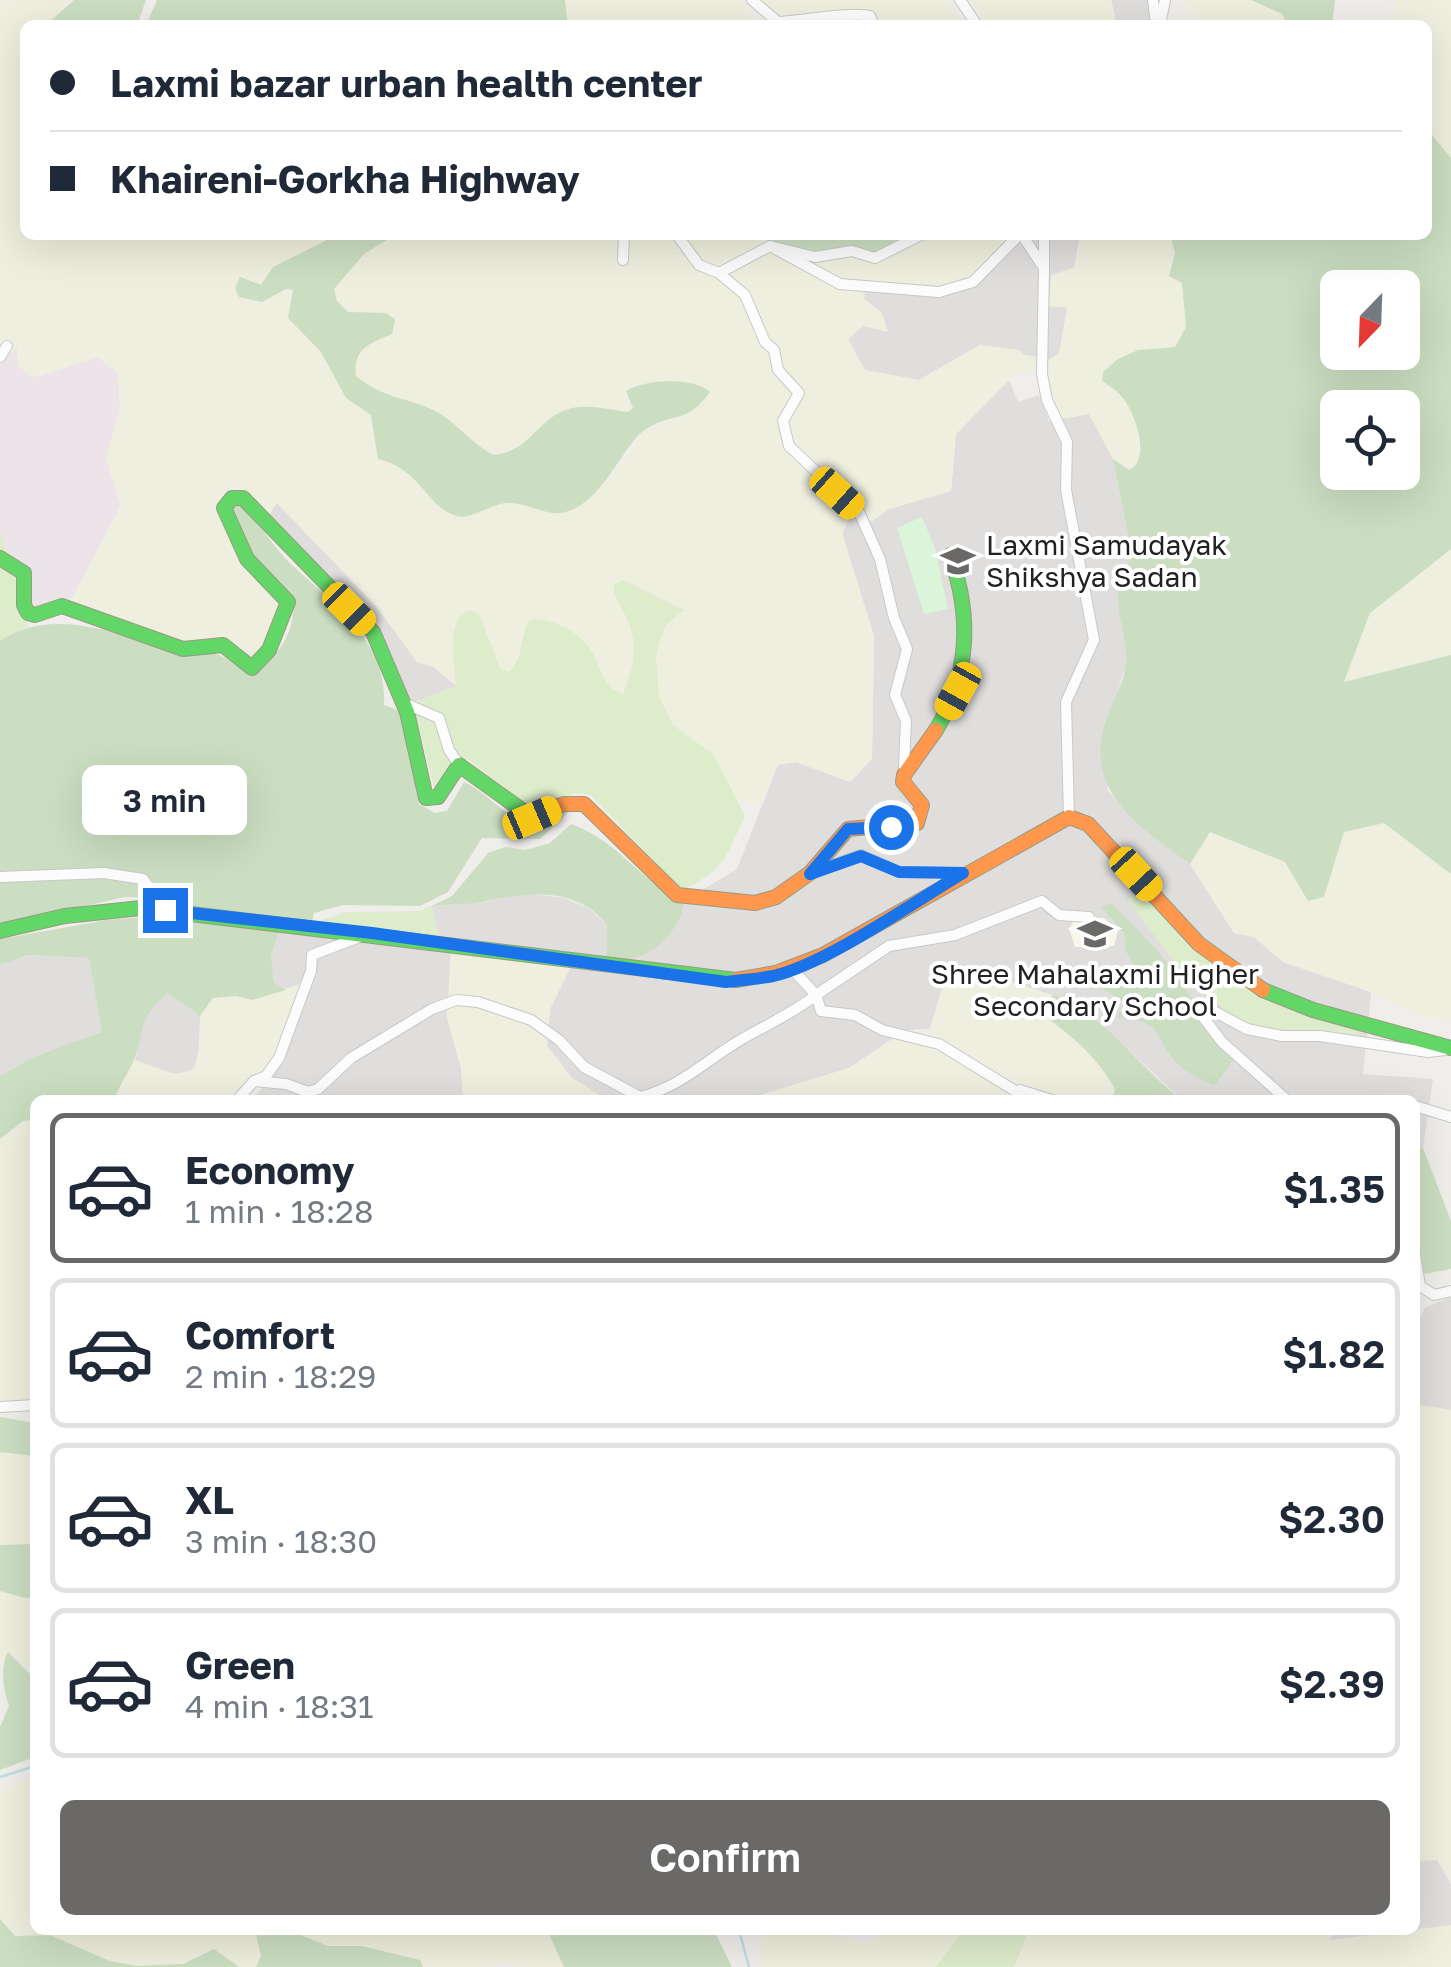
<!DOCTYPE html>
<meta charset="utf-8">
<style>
:root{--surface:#fff;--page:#f6f6f7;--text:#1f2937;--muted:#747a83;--line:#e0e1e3;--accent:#6a6968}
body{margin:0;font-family:"Golos Text",sans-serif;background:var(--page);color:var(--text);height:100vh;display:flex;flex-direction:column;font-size:38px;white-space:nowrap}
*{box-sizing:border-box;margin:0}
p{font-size:32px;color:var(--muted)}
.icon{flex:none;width:55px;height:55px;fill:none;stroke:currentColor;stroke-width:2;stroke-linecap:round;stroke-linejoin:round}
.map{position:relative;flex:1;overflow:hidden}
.sheet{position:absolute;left:30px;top:1095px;width:1390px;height:840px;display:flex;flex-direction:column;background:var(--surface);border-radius:15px;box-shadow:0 10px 40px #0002}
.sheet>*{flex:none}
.hud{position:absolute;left:20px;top:20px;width:1412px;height:220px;border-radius:15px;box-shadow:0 10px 40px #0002;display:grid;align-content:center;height:220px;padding:0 30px;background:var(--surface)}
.needle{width:65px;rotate:203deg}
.controls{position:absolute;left:1320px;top:270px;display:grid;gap:20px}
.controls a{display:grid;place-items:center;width:100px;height:100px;border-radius:15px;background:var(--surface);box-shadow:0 10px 40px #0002;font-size:50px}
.end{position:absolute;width:45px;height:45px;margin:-22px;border:12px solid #1a73e8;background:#fff;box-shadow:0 0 0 5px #fff}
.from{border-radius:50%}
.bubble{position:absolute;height:70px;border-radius:15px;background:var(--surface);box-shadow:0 10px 40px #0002;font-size:32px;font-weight:600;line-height:70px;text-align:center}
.car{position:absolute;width:30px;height:60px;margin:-30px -15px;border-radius:12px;box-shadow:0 0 8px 2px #0007;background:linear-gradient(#f5c518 24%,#345 0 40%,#f5c518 0 76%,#345 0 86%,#f5c518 0)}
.hud b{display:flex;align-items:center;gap:35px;height:95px;font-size:38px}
.hud b+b{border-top:2px solid var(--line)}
.hud i{width:25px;height:25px;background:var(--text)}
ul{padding:18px 0 0;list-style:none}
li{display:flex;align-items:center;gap:30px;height:150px;margin:0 20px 15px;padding:0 10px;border:5px solid var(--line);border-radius:15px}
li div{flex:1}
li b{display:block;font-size:38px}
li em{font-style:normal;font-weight:600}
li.current{border-color:var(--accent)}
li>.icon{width:90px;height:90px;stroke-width:1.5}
.cta{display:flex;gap:20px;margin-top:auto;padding:20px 30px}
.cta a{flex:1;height:115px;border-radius:15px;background:var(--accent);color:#fff;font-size:40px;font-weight:600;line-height:115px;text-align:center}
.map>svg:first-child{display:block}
.residential{fill:#dfdedc}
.industrial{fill:#ede4e9}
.education{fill:#f8f7e8}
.farmland{fill:#efefdf}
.grass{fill:#ddeccb}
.forest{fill:#cbdec1;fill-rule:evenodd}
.park{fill:#daf5da}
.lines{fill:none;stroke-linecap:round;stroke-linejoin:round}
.stream{stroke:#bfdbe3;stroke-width:2.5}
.street-casing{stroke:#c9c8c7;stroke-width:12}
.fast-casing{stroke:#999a82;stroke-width:16}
.slow-casing{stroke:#999a82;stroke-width:16}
.street{stroke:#fdfcfc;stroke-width:10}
.fast{stroke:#63d668;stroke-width:14}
.slow{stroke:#ff974d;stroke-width:14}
.route{stroke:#1a73e8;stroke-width:12}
.labels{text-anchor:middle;stroke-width:8;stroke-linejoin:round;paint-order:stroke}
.poi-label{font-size:28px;fill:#222;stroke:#fff;text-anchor:start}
</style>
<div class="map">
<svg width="1451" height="1967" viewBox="0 0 1451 1967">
<rect width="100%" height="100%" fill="#f0eeeb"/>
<!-- residential -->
<g class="residential">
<path d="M1111 0H1153L1156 25H1117Z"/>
<path d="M1017 235H1080L1059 353 1049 360 980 345 919 380 864 370 847 340 863 326 887 331 882 313 864 299 865 288Z"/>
<path d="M1009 380 1018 402 1039 395 1049 421 1089 414 1113 459 1132 556 1122 571 1126 664 1118 690 1107 790 1161 842 1190 864 1234 933 1254 937 1283 962 1371 992 1363 1074 1433 1079 1423 1148 1415 1151V1100H1182L1112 1034 1066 1000 973 969 944 982 930 1029 907 1030 849 1068 745 1100H607L572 1078 547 1046 550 1009 571 966 440 938 431 906 485 902 526 893 564 898 588 908 607 925 609 937 671 932 684 901 737 869 778 765 796 762 850 782 872 759 874 636 842 534 852 511 872 521 889 509 951 491 956 434Z"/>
<path d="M276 502 377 607 417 662 434 667 456 686 412 703 404 701 388 657 265 522Z"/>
<path d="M279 930 451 951 447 1017 461 1068 463 1100H247L258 1093 283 1060 303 983 286 990 274 982 271 956Z"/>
<path d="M28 955 90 958 102 1032 0 1076V965Z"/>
<path d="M168 993 200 1016 198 1064 186 1074 163 1072 135 1060 145 1013Z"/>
<path d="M1451 1297V1410L1416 1405 1415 1325 1425 1308Z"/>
<path d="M1437 1859 1451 1884V1926L1327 1941 1339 1930H1415V1861Z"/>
</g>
<!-- industrial -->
<path class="industrial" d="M17 346V357L38 377 98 357 118 373 120 408 106 459 121 505 69 604 55 601 31 612 30 574 7 553 0 531V364Z"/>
<!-- education -->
<path class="education" d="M1104 918 1118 931 1114 946 1075 947 1069 929 1074 920Z"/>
<!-- farmland -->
<g class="farmland">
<path d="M8 0H74L64 5 59 25H25V235H330V239L273 267 261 285 239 297 261 302 286 289 293 290 288 318 321 352 346 398 371 415 378 459 405 467 438 505 466 516 490 504 504 503H525L556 514 610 479 644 430 694 413 643 383 625 395 633 408 628 412 579 406 544 423 521 450 493 455 475 445 441 414 363 385 355 377 354 362 386 313 348 312 337 301 334 289 364 254 395 235H760L794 263 865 288 864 299 882 313 888 332 863 326 848 339 865 370 919 380 980 345 1020 350 1023 356 1039 357 1034 371H1022L1009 380 956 434 951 491 889 509 872 521 852 512 842 533 874 636 872 759 850 782 796 762 778 765 760 803 736 799 714 754 673 725 659 696 656 656 660 639 666 625 678 617 613 591 629 622 635 646 634 665 623 694 614 691 604 679 591 649 559 625 522 632 515 667 509 672 501 670 479 614 454 627 456 686 434 667 417 662 377 607 277 503 265 522 246 493 232 486 219 497 221 505 277 594 279 605 260 654 251 662 235 648 214 638 194 643 133 630 83 603 69 604 121 506 106 459 120 408 118 373 98 357 33 377 19 367 17 347 0 364V3Z"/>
<path d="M565 0H741L759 25H568Z"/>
<path d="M759 0H945L964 25H880L872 11 859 9 817 16 782 15Z"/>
<path d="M972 0H1111L1117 25H985Z"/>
<path d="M1185 0H1251L1282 14 1288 25H1203Z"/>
<path d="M1395 0H1451V158L1428 130V25H1394Z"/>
<path d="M929 235H1013L971 279 939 289 839 279 793 252H898Z"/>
<path d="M1080 235H1170L1175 253 1169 267 1182 282 1186 328 1176 347 1138 350 1103 381 1127 403 1136 424 1141 457 1133 469 1121 467 1113 459 1089 414 1056 420 1047 397 1049 360 1059 353 1070 308 1049 306 1051 275 1076 267Z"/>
<path d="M1451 549V655L1344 683 1370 613Z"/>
<path d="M1384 823 1451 874V1021L1414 1014 1371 992 1283 962 1254 937 1234 933 1190 864 1209 832 1285 862 1308 900 1324 897 1344 832Z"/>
<path d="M451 951 571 966 550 1009 547 1046 572 1078 607 1100H463L461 1068 447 1018Z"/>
<path d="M973 969 1053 995 1037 1011 1062 1028 1104 1069 1115 1089 1112 1100H1067L1004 1076 951 1043 919 1029H930L944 982Z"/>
<path d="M303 983 283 1041 265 1073 228 1100H107L115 1097 127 1068 135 1060 174 1074 194 1070 201 1040 200 1015 213 998 236 996 253 1000Z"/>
<path d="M895 1037 939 1048 1019 1100H745L849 1068Z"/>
<path d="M35 1120V1402L0 1405V1139L23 1121Z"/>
<path d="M1415 1404 1451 1410V1884L1437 1860 1415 1861Z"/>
<path d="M0 1452 35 1456V1544L0 1545Z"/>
<path d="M0 1591 35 1597V1679L15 1655 0 1663Z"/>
<path d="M35 1777V1930H255L261 1956 256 1967H239L214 1949 183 1964 137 1966 110 1961 50 1935 10 1934 0 1919V1790Z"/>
<path d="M1451 1925V1967H1014L1029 1930H1339L1329 1940Z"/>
<path d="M289 1930H547L564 1967H515L510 1962 481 1967H423L420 1960 362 1946H328Z"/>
<path d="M761 1930H830L863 1944 887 1930H963L936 1967H761Z"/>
</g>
<!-- grass -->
<g class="grass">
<path d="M0 531 7 553 2 561C26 578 25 600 28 627L0 641Z"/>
<path d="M624 580 684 610 666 625 660 639 656 656 659 696 673 725 714 755 745 816C724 860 728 866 682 891L591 795 575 793 532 809 468 759 453 766 435 792 419 727 404 701 413 703 456 686C455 663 444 620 470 610L479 614 501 670 509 672C524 659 519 638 529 621 547 614 581 633 591 650 601 666 602 687 623 694 633 668 639 648 628 621 623 608 612 598 614 584Z"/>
<path d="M1143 888 1241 983 1356 1020 1360 1039C1259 1031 1239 1037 1170 956 1155 938 1143 917 1127 900Z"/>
<path d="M431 906 440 938 323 925 322 920 346 912 420 911Z"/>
<path d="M963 1930H1029L1014 1967H936Z"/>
</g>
<!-- forest -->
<g class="forest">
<path d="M74 0H146L137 25H46Z"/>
<path d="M157 0H565L568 25H146Z"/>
<path d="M1251 0H1335L1332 25H1288L1282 14Z"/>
<path d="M1428 130 1451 158V549L1370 613 1344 682 1451 655V874L1384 823 1344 832 1324 897 1308 901 1285 862 1210 832 1190 864C1138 826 1081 790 1107 718 1113 699 1126 680 1126 659 1125 614 1105 599 1132 556L1113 459 1129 470C1150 461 1137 420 1127 404 1121 393 1112 388 1102 381L1103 372 1118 359 1138 350 1175 347 1186 327 1182 283 1169 276 1175 253 1170 235H1428ZM1338 288H1402V352H1338ZM1338 408H1402V472H1338Z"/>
<path d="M330 235H395L364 254 334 289 337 301 348 312 386 313 395 319 392 334C369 344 353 348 356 376 385 401 414 397 442 415 460 427 473 444 493 455 532 452 536 417 572 408 589 404 611 410 628 412L633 408 626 391C646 379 691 376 710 392 685 426 675 411 646 429 622 444 602 508 560 513 544 515 526 502 508 503 492 503 471 520 457 516 424 506 423 470 378 459L371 415 346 398 321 352 288 318 293 290 286 289 262 302 239 297 235 288 240 277 261 285 273 267 329 239Z"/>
<path d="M760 235H915C903 241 890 249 878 253 856 260 775 252 760 235Z"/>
<path d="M241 500C258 522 274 549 295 568 336 605 388 644 384 705L402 712 419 804 435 813 447 811 464 782C487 791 512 826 533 824 545 822 557 812 571 810L540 839 482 838 448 892 420 906 343 905 314 913 312 923 185 909 150 898 124 897 0 926V641C55 604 123 637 180 651 192 654 208 650 219 655 232 660 239 669 253 673 278 661 304 619 288 592 281 581 264 576 257 566 244 550 236 527 227 508Z"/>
<path d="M571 824C621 842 639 882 684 901 681 935 641 970 607 957V925C577 887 529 892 487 901 470 905 449 904 431 906L452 896 488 853 506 847 525 850 550 843Z"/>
<path d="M1111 903 1159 952 1197 1006 1196 1017 1234 1059 1214 1086C1203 1080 1187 1073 1178 1064 1150 1035 1168 1021 1117 1018L1124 1003C1108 988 1086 985 1074 968L1091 966 1125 980 1139 974 1125 950V934L1101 907Z"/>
<path d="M166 915 279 930 271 956 274 982 286 990 252 1000 236 996 213 998 200 1016 168 993C138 1019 147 1020 136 1054 132 1068 121 1082 115 1097L35 1100V1120L23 1121 0 1139V1076L34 1057 102 1032 89 958 28 955 0 965V939L107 920Z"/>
<path d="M1053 995C1105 1013 1139 1068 1182 1100H1112L1115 1089C1097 1056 1068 1032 1037 1011Z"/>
<path d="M1423 1148 1451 1221V1269L1424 1274 1415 1240V1151Z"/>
<path d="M0 1417 35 1423V1456L0 1452Z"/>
<path d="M35 1544V1597L25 1598 0 1591V1545Z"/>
<path d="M8 1652 35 1679V1757L0 1770V1727L9 1706C3 1688 0 1666 8 1652Z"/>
<path d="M0 1919 15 1936 50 1935 110 1961 137 1966 183 1964 214 1949 239 1967H0Z"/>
<path d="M255 1930H288L328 1946H362L420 1960 423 1967H256L261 1956Z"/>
<path d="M547 1930H714L732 1967H564Z"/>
</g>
<!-- park -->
<path class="park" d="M922 517 935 548 948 609 924 614 897 528Z"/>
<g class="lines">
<!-- stream -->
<g class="stream">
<path d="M0 1777 35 1766"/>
<path d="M739 1930 749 1967"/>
</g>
<!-- street casing -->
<g class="street-casing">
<g id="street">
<path d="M752 0 778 22C800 21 853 11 870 16L874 25"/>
<path d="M960 0 977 25"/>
<path d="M1153 0 1156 25"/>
<path d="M1160 25 1165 0"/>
<path d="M677 235 699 265 719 273 745 295 765 342 774 350 778 370 799 393 783 421 789 446 859 512 880 559 894 618 907 649 895 695 906 721 904 766"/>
<path d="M1022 235 1044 268 1042 374 1047 400 1067 442 1066 490 1094 640 1066 702 1069 817"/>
<path d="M770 246 840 284 939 292 973 282 1019 235"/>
<path d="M623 260 624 235"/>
<path d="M1044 268V235"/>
<path d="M719 273 770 246 815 257 852 251 875 258 921 235"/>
<path d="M0 357 7 346"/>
<path d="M404 703 439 718 449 750 459 765"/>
<path d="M811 873 861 855 899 872 963 873"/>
<path d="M0 877 104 873 143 879 165 910"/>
<path d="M793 970 816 995 889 946 955 935 1042 901 1059 915 1089 917"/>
<path d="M254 1081 286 1084 308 1092 318 1089 351 1058 432 1009 456 1000 478 1002 531 1020 559 1040 584 1067 640 1097C681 1087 706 1060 742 1039 768 1024 792 1014 816 995L821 1011 855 1015 882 1030 939 1044 1030 1100"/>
<path d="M1020 1090 1052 1100"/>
<path d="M237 1100 254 1081 266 1076 279 1058 311 971 312 955 362 936"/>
<path d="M1287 1100 1222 1042 1203 1017 1204 1006 1247 1029 1282 1036H1320L1428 1052 1445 1050"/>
<path d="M1415 1106 1451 1117"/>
<path d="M1415 1255 1420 1286 1434 1295 1451 1291"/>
<path d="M0 1407 35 1405"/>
</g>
</g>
<!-- fast casing -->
<g class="fast-casing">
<g id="fast">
<path d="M0 558 24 573V605L28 613 35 615 62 606 183 649 223 645 252 668 269 650 288 602 247 559 224 508 232 498H243L373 632 407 712 426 798 438 797 459 765 530 816"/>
<path d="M936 730C970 674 972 616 950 555"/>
<path d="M0 931 65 916 141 908 736 980"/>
<path d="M1263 990 1313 1010 1451 1048"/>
</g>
</g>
<!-- slow casing -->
<g class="slow-casing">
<g id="slow">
<path d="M530 816 564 804H584L677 895 755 903 776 897 810 873 848 829 917 823 922 805 903 782 904 775 936 730"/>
<path d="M736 980 776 973 823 955 1069 817 1088 824 1199 944 1263 990"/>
</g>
</g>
<!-- street -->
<use href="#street" class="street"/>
<!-- fast -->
<use href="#fast" class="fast"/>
<!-- slow -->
<use href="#slow" class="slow"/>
</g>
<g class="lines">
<!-- route -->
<path class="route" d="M165 910 372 933 726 982C742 980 758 979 773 976 826 964 914 902 963 873L899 872 861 856 810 874 848 829 891 827"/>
</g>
<!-- icons -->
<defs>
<g id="school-bare" transform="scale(2.7)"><path d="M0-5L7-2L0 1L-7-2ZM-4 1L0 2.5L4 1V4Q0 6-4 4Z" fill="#6a6968" stroke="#fff" stroke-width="2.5" paint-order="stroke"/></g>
</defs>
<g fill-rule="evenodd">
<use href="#school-bare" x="958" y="561"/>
<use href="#school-bare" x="1095" y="934"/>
</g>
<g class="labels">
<!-- poi labels -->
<g class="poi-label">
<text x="986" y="555">Laxmi Samudayak<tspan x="986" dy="32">Shikshya Sadan</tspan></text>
<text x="1095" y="984" text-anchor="middle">Shree Mahalaxmi Higher<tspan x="1095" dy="32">Secondary School</tspan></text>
</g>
</g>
</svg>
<div class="controls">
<a><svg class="needle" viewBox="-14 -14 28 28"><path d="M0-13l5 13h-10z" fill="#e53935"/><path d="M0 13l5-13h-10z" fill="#747a83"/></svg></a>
<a><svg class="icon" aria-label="locate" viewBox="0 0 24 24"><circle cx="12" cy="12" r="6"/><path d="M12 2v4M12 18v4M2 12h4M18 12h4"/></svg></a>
</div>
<i class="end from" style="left:891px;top:827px"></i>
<i class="end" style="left:165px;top:910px"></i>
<div class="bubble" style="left:82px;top:765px;width:165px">3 min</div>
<i class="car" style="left:837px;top:493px;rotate:132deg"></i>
<i class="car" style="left:349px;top:609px;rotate:135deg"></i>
<i class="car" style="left:958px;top:691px;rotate:209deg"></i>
<i class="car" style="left:532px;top:818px;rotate:67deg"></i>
<i class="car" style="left:1136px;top:874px;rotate:137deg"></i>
<div class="hud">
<b><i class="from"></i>Laxmi bazar urban health center</b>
<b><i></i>Khaireni-Gorkha Highway</b>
</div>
<section class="sheet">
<ul>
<li class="current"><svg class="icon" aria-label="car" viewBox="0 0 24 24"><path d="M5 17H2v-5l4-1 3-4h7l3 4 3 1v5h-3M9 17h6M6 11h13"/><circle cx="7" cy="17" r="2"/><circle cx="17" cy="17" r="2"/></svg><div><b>Economy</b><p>1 min · 18:28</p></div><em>$1.35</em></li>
<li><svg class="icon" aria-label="car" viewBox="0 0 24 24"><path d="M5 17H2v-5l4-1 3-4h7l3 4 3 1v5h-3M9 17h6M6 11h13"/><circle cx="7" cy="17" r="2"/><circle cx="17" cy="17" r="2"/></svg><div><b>Comfort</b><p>2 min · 18:29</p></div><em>$1.82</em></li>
<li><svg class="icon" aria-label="car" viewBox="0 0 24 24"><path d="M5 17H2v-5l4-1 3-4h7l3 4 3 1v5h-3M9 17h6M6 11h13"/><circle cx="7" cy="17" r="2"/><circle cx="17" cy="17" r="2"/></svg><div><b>XL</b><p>3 min · 18:30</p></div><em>$2.30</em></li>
<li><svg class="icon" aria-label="car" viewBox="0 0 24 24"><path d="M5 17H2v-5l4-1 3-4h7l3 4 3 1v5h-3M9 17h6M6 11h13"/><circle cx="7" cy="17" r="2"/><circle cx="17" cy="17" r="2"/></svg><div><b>Green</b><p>4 min · 18:31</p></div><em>$2.39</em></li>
</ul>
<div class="cta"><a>Confirm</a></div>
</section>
</div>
